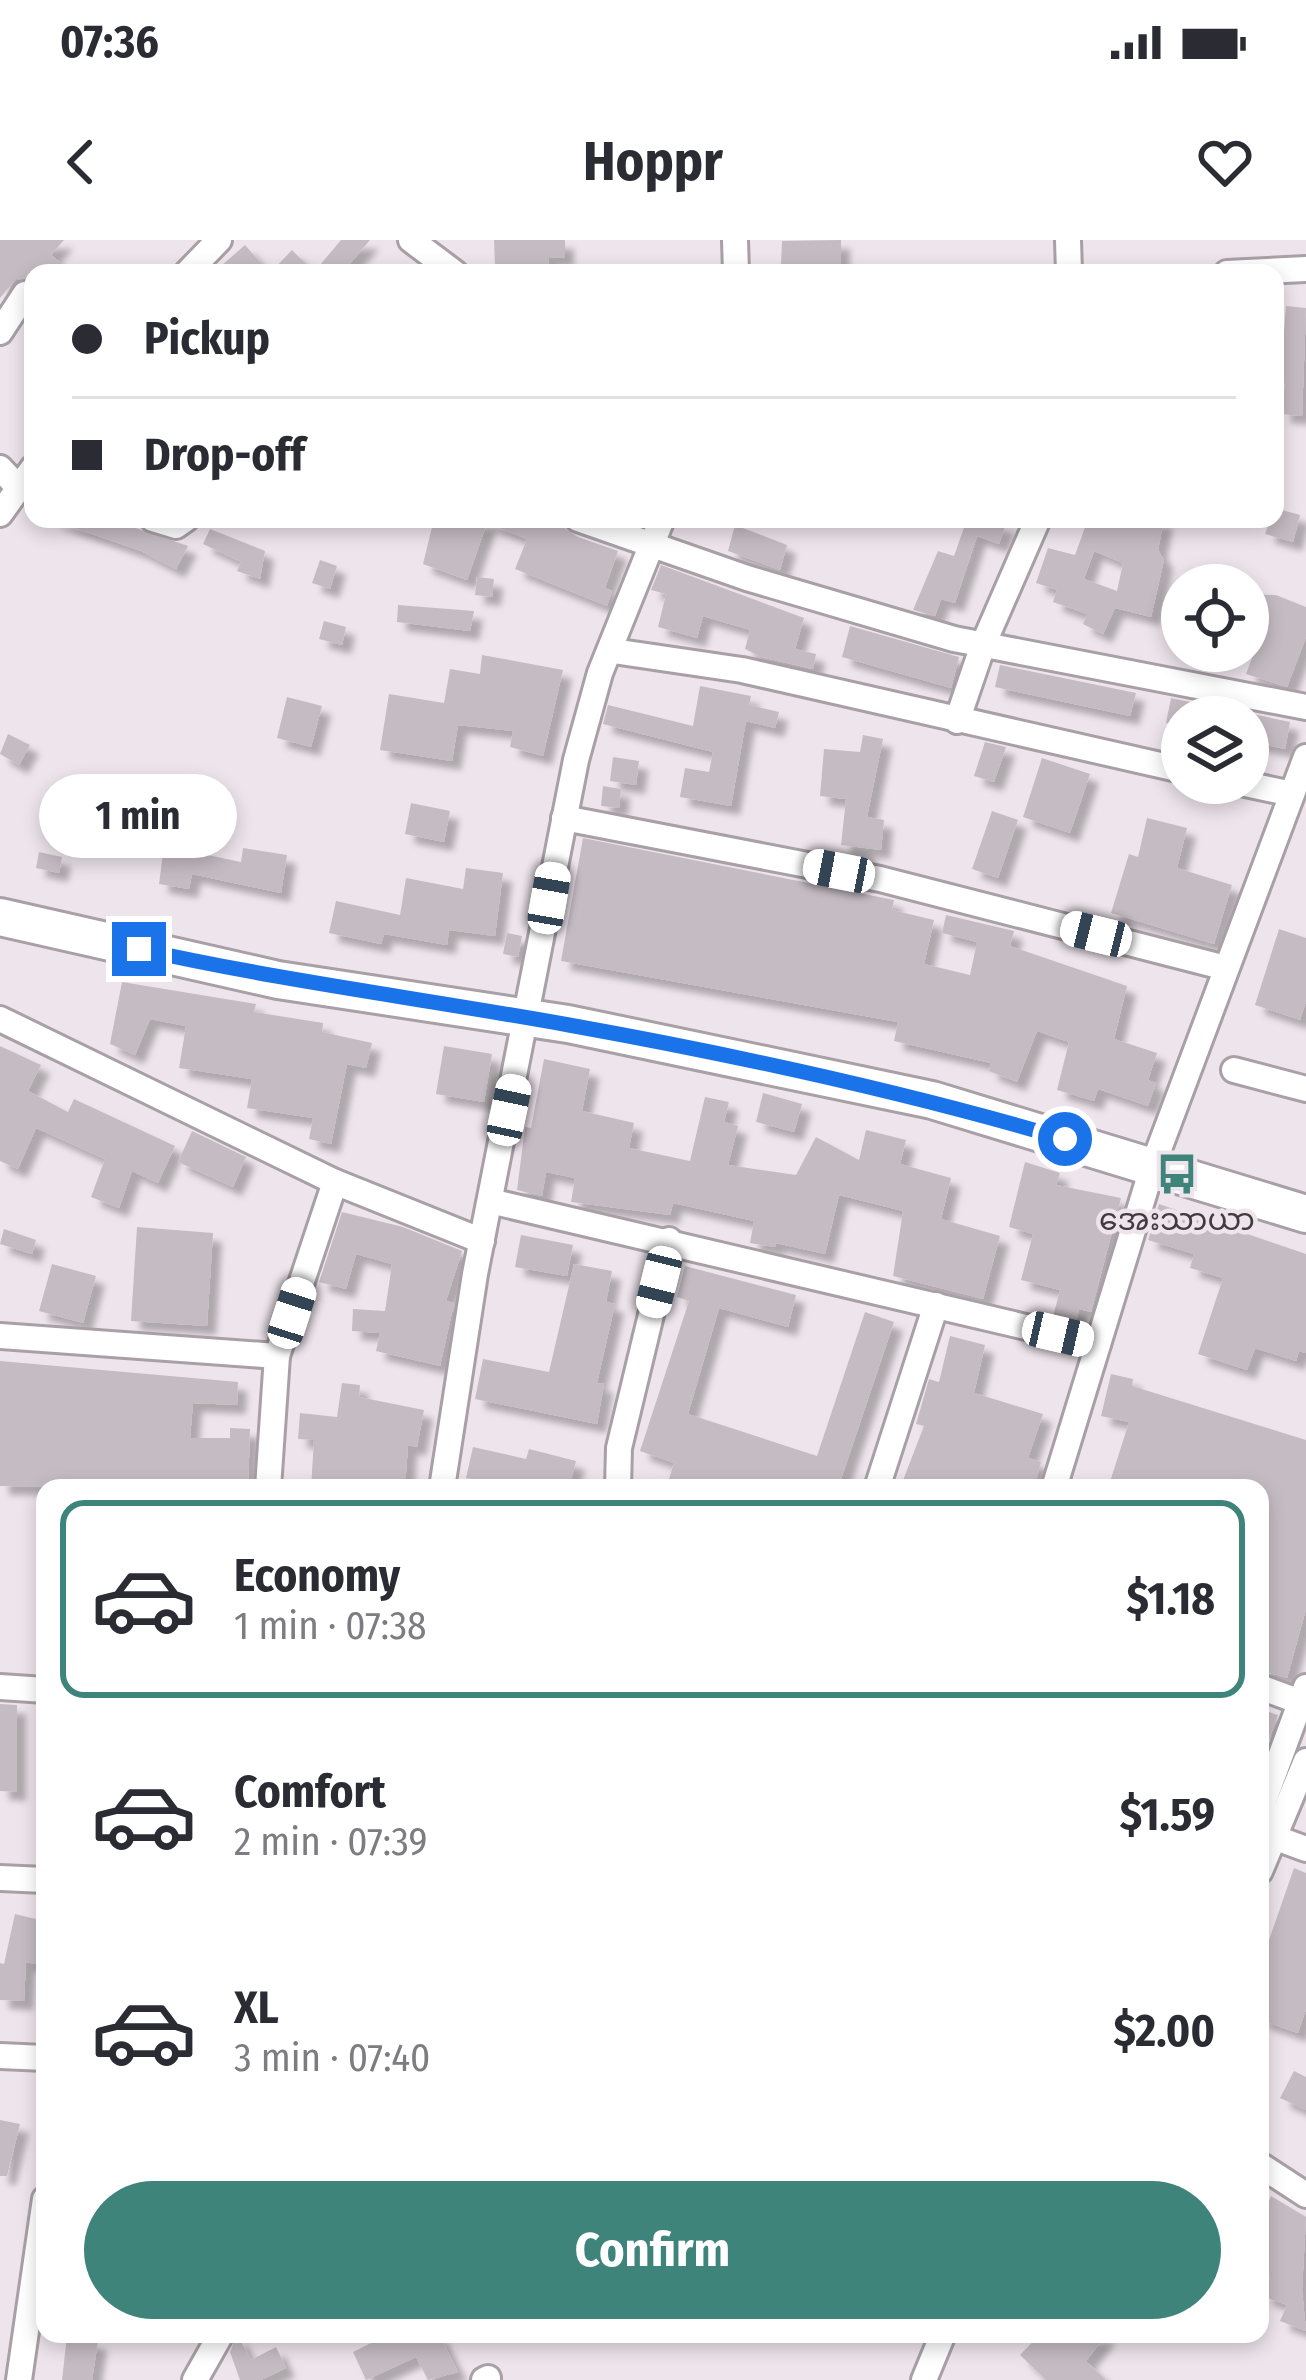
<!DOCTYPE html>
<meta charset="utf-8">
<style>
:root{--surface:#fff;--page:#f2f2f3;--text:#2b2b33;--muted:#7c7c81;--line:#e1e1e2;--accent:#3e847b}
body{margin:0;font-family:"Fira Sans Condensed","Noto Sans Myanmar",sans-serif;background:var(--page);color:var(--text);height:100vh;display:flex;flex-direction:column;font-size:45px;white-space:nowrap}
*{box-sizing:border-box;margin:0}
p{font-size:39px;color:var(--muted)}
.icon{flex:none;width:66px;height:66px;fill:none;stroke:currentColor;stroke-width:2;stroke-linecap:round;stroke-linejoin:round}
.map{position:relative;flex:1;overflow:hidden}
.side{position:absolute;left:36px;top:1239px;width:1233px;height:864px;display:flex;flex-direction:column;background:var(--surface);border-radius:24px;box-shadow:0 6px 18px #0003}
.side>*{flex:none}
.hud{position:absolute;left:24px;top:24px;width:1260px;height:264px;border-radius:24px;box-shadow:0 6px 18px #0003;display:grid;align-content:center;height:264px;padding:0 48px;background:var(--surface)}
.tools{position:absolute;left:1161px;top:324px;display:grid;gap:24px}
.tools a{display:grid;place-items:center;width:108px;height:108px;border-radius:50%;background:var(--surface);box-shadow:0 6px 18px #0003;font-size:60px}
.end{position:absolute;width:54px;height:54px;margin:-27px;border:15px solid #1a73e8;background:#fff;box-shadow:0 0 0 6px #fff}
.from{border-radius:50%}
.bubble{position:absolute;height:84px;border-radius:42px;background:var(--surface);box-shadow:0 6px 18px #0003;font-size:39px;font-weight:700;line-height:84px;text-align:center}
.car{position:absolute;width:36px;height:72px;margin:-36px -18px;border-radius:15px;box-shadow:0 0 9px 3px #0007;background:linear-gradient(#fff 24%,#345 0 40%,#fff 0 76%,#345 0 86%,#fff 0)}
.hud b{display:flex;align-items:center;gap:42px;height:114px;font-size:45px}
.hud b+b{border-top:3px solid var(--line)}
.hud i{width:30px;height:30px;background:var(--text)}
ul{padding:21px 0 0;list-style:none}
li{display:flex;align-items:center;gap:36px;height:198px;margin:0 24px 18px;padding:0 24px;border:6px solid transparent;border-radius:24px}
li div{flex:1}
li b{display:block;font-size:45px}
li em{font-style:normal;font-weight:700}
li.selected{border-color:var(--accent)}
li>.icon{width:108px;height:108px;stroke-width:1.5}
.cta{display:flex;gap:24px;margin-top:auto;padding:24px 48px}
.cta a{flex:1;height:138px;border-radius:72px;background:var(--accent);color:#fff;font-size:48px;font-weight:700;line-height:138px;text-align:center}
.status{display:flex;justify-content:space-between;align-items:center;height:84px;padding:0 60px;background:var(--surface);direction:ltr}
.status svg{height:33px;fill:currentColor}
header{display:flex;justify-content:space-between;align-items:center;height:156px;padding:0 48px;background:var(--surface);font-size:54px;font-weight:700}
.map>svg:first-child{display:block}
.building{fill:#c5bcc3;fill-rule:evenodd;filter:url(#shadow)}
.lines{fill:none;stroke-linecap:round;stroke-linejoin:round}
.minor-casing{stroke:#a8a0a6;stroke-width:30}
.highway-casing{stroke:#a8a0a6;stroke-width:42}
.minor{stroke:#fff;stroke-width:24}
.highway{stroke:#fff;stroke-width:36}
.route{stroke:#1a73e8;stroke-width:15}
.labels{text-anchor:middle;stroke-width:9;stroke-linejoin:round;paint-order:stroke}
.poi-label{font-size:30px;fill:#3f3b3e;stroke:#eee5ec}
</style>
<div class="status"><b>07:36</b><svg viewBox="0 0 49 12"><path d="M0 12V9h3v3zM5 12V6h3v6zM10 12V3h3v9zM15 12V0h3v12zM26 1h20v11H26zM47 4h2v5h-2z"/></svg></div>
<header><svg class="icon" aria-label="back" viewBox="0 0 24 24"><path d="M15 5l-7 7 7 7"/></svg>Hoppr<svg class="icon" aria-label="heart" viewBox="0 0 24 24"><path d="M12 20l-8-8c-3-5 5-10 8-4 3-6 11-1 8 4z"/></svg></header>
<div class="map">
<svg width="1306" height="2140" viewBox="0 0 1306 2140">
<defs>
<filter id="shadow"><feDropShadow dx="9" dy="9" stdDeviation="3" flood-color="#0004"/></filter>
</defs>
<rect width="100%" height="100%" fill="#eee5ec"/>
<!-- building -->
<g class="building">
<path d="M0 0H64L51 15 74 33H33V40L16 39 0 58Z"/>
<path d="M341 0H370L342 33H270L292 10 314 32Z"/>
<path d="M494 0H565V18L549 17 548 27 495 26Z"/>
<path d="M841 0V31L781 24 782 1Z"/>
<path d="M245 5 270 33H213Z"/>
<path d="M1286 66 1306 68 1302 176 1281 174 1285 143H1275V103L1283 104Z"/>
<path d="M1275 268 1300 275 1293 302 1265 294Z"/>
<path d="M49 279H109L188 306 176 329 141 311Z"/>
<path d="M434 279H550L578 297 618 311 605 348 612 351 607 366 515 329 527 299 487 283 467 340 423 324Z"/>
<path d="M967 279 1006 284 999 304 977 296 955 363 941 359 935 376 913 370 938 311 954 316Z"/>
<path d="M1088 279H1164L1158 310 1164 320 1151 377 1115 368 1103 394 1083 384 1087 374 1053 362 1057 350 1036 343 1048 308 1075 315ZM1094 311 1123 323 1117 351 1084 339Z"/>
<path d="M735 285 787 305 780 330 728 311Z"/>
<path d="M210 289 265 311 260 339 237 331 241 322 203 304Z"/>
<path d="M320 320 337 326 330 349 312 343Z"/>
<path d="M661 325 804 378 795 409 816 414 813 429 761 417 745 409 750 390 703 376 697 398 658 387 666 354 651 350Z"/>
<path d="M477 337 494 339 492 357 475 355Z"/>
<path d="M1250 354 1276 355 1306 367V397L1287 447 1246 434 1264 386 1248 383Z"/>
<path d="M398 365 474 371 470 391 397 382Z"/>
<path d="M324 381 346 387 342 405 319 399Z"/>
<path d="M850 386 959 417 951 448 842 417Z"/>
<path d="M482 415 563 430 543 516 510 507 513 491 458 485 452 521 380 510 389 454 444 463 450 429 480 434Z"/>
<path d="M1000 425 1136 453 1130 476 995 447Z"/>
<path d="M700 446 751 456 749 465 779 472 775 488 746 481 731 566 680 557 685 528 709 532 713 512 603 484 608 465 693 486Z"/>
<path d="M287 457 322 466 311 507 277 498Z"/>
<path d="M1171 458 1224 469V477H1182V486L1166 483Z"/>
<path d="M1248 473 1290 482 1285 509 1248 501Z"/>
<path d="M8 494 30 505 19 525 0 514Z"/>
<path d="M863 495 883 499 867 577 884 580 881 610 841 605 846 559 820 556 824 509 860 512Z"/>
<path d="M985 502 1006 507 994 542 974 536Z"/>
<path d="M613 517 639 521 636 545 610 541Z"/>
<path d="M1042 518 1090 534 1070 593 1023 577Z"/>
<path d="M603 546 621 549 619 568 601 566Z"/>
<path d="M411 563 450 571 444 602 405 594Z"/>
<path d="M992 571 1018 580 998 638 972 629Z"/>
<path d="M1147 578 1187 588 1177 628 1232 645 1214 704 1111 673 1129 614 1138 617Z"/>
<path d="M583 598 894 660 892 670 934 680 924 724 970 735 977 702 942 693 946 675 1014 691 1010 706 1127 746 1114 799 1157 813 1148 840 1156 843 1148 866 1098 849 1094 861 1057 850 1069 802 1037 791 1017 842 989 831 991 823 894 801 898 782 561 721Z"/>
<path d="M164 606 241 622 243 608 287 615 281 653 192 634 189 649 159 644Z"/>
<path d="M39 612 62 617 59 633 36 628Z"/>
<path d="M466 628 503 633 495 696 449 690 447 705 384 694 381 704 329 693 336 661 400 675 406 638 463 649Z"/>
<path d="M1279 689 1306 698V761L1300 780 1255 765Z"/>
<path d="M507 693 522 696 518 717 503 714Z"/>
<path d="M122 742 256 764 254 772 323 783 322 792 372 803 366 828 347 824 331 904 309 899 313 878 247 868 252 839 179 828 186 786 150 779 135 815 110 804Z"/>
<path d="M0 806 41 825 28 851 68 872 74 859 175 906 158 943 132 931 119 968 91 957 105 919 36 888 18 929 0 921Z"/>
<path d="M444 806 492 814 484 862 436 854Z"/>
<path d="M544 819 590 829 582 871 634 883 629 908 690 921 705 857 729 862 724 882 738 886 728 925 796 935 816 897 859 920 866 890 906 900 900 924 951 938 941 979 1000 996 983 1059 893 1036 903 971 839 955 825 1014 776 1003 775 1007 750 1003 754 981 673 963 670 975 571 962 575 938 546 932 542 956 517 950 525 887 531 888Z"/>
<path d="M763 853 802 864 794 892 756 882Z"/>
<path d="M192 891 246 917 233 947 178 922Z"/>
<path d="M1025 922 1060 933 1056 945 1121 958 1091 1072 1079 1069 1076 1082 1053 1077 1060 1050 1021 1040 1033 994 1009 987Z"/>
<path d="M1159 964 1306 1014V1113L1299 1111 1296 1121 1255 1108 1247 1130 1198 1114 1223 1038 1190 1028 1194 1014 1148 1000Z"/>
<path d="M342 972 403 987 462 1011 446 1061 454 1063 440 1126 376 1111 380 1093 352 1091 353 1069 385 1071 392 1024 356 1014 346 1049 319 1042Z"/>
<path d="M137 987 213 993 207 1086 131 1081Z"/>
<path d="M4 989 36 1000 32 1014 0 1004Z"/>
<path d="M521 995 573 1005 567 1036 515 1027Z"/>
<path d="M52 1024 96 1036 83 1083 39 1071Z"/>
<path d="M574 1024 612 1031 606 1062 615 1064 597 1143 604 1144 597 1184 475 1159 483 1119 549 1132Z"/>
<path d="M685 1026 796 1055 788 1087 719 1068 688 1174 817 1216 865 1072 894 1082 838 1248H694L669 1239 674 1223 640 1211 689 1061 677 1057Z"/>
<path d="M950 1096 985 1105 974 1153 1043 1174 1028 1218 1041 1222 1034 1248H900L924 1186 916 1184 929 1139 939 1142Z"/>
<path d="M0 1121 238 1142 237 1165 193 1163 190 1198H230V1188L250 1189 248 1248 0 1246Z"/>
<path d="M1111 1134 1133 1139 1132 1146 1306 1200V1369L1287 1438 1260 1430V1358L1268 1340 1260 1338V1248H1108L1129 1182 1101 1176Z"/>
<path d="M342 1143 360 1145 359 1157 424 1170 417 1207 408 1205 405 1248H311L314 1200 298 1199 300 1173 337 1177Z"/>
<path d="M473 1207 526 1219 529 1209 576 1221 569 1248H523L466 1238Z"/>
<path d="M0 1464 17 1465V1552L0 1551Z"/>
<path d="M1260 1469 1278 1475 1270 1496 1260 1493Z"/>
<path d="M1294 1628 1306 1633V1769L1298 1793 1260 1780V1726Z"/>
<path d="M15 1674 44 1681 35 1724 26 1722 24 1761 0 1760V1723L4 1724Z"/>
<path d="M1294 1831 1306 1837V1870L1280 1858Z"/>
<path d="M0 1880 20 1884 7 1936H0Z"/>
<path d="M1271 1956 1306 1977 1302 2050 1306 2091 1280 2081 1287 2065 1262 2056 1270 2038 1260 2034V1984Z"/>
<path d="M237 2094 251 2120 276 2107 286 2128 261 2140H240L230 2112Z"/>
<path d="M389 2094H439L458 2132 428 2140 416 2117 366 2140 353 2112Z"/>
<path d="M1040 2094H1107L1086 2121 1106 2140H1046L1020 2115Z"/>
<path d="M67 2096 98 2101 92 2140H62Z"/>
</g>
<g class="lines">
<!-- minor casing -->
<g class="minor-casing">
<g id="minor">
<path d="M411 0 455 33"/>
<path d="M735 0 736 33"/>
<path d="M1068 0 1069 33"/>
<path d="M187 33 219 0"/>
<path d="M1227 33 1306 29"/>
<path d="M0 92 25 54"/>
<path d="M0 228 18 247"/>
<path d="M0 274 33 228"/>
<path d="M153 279 176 286 186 279"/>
<path d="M578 279 747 338 954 399 1306 467"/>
<path d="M613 411 742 430 1182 530"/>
<path d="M957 481 983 405 1038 279"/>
<path d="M1241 543 1292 554"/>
<path d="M564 578 880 639 1226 728"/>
<path d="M0 779 335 942 482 1001"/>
<path d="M1234 830 1306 849"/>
<path d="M490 961 1098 1104"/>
<path d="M0 1096 277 1116"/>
<path d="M268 1248 277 1116 335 942"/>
<path d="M442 1248 475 1034 576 520 600 433 662 279"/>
<path d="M618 1248 619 1208 669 1000"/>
<path d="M877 1248 936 1065"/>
<path d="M1054 1248 1153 925 1306 517"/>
<path d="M0 1447 45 1450"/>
<path d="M1260 1447 1306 1464"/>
<path d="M1260 1571 1306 1447"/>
<path d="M1260 1592 1306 1609"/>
<path d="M1260 1631 1306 1521"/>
<path d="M0 1638 45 1640"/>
<path d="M0 1816 45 1818"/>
<path d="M1260 1925 1306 1955"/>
<path d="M19 2140 45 1959"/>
<path d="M195 2140 221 2094"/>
<path d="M484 2140 488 2138"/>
<path d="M924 2140 943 2094"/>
</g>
</g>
<!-- highway casing -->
<g class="highway-casing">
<path id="highway" d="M0 677 278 740 568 784 932 860 1306 974"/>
</g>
<!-- minor -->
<use href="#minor" class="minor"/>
<!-- highway -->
<use href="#highway" class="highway"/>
</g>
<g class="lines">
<!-- route -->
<path class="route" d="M139 709C282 741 425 759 569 785 736 815 902 851 1065 899"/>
</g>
<!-- icons -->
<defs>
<g id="bus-bare" transform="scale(3.24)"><path d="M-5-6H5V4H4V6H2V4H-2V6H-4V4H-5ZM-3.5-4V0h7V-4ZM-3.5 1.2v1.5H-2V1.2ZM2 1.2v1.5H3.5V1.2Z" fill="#3e847b" stroke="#eee5ec" stroke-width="2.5" paint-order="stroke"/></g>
</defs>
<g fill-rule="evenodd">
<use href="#bus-bare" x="1177" y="934"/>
</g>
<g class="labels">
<!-- poi labels -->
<g class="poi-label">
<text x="1177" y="990">အေးသာယာ</text>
</g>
</g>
</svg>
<div class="tools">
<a><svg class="icon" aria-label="locate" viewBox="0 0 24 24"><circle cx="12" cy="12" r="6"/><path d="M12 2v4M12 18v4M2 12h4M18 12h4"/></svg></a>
<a><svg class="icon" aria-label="layers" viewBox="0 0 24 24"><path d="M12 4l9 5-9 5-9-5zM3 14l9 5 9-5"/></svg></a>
</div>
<i class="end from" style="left:1065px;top:899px"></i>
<i class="end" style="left:139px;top:709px"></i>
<div class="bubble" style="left:39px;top:534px;width:198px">1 min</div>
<i class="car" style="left:839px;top:631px;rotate:281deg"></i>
<i class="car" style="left:549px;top:658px;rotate:10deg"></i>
<i class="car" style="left:1096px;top:694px;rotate:284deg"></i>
<i class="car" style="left:509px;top:870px;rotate:12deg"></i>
<i class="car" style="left:659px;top:1042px;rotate:194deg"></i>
<i class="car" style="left:292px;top:1073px;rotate:18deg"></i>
<i class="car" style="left:1058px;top:1094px;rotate:103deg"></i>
<div class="hud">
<b><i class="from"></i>Pickup</b>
<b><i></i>Drop-off</b>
</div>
<section class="side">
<ul>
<li class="selected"><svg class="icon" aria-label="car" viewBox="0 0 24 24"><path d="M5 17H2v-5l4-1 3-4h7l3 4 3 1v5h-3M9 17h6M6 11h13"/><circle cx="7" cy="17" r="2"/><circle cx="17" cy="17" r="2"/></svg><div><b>Economy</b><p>1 min · 07:38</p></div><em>$1.18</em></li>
<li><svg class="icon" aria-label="car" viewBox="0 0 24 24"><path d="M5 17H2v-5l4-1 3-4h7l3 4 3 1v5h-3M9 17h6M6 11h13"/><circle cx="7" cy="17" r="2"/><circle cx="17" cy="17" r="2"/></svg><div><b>Comfort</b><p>2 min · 07:39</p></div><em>$1.59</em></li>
<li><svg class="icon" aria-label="car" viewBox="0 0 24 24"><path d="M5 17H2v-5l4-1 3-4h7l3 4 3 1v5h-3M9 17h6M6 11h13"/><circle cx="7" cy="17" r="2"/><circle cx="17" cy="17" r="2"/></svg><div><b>XL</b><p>3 min · 07:40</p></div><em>$2.00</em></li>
</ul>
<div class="cta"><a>Confirm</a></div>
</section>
</div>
